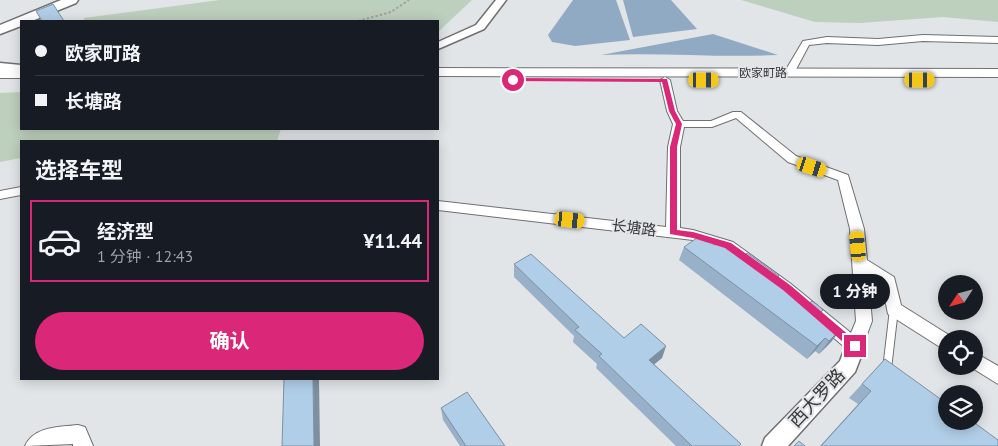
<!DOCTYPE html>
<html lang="zh">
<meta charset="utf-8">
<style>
:root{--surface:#171b24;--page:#242831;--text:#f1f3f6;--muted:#9ea1a6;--line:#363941;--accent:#db2777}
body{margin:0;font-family:"PT Sans","Noto Sans SC",sans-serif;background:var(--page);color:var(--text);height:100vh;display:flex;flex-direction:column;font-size:19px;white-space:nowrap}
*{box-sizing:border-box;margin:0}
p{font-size:16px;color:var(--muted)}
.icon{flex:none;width:28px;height:28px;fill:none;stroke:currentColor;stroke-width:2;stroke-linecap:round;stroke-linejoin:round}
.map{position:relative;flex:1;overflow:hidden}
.details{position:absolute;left:20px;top:140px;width:419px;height:240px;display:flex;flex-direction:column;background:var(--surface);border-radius:0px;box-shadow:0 2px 12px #0003}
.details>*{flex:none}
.top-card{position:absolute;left:20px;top:20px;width:419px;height:110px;border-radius:0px;box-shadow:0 2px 12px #0003;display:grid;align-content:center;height:110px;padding:0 15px;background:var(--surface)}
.needle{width:32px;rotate:234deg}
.buttons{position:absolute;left:938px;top:275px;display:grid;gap:10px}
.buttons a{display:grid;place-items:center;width:45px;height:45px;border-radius:50%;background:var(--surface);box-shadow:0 2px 12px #0003;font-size:25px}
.end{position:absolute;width:22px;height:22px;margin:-11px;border:6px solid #db2777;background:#fff;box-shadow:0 0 0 2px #fff}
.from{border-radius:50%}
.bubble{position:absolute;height:35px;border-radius:18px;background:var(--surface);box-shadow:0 2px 12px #0003;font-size:16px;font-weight:700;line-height:35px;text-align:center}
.car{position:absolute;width:15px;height:30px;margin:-15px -8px;border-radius:6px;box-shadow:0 0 4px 1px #0007;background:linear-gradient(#f5c518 24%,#345 0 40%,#f5c518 0 76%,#345 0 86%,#f5c518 0)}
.top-card b{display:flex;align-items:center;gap:18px;height:48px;font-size:19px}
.top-card b+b{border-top:1px solid var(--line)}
.top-card i{width:12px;height:12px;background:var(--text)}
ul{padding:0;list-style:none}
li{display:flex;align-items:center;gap:15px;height:82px;margin:0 10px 8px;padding:0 5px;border:2px solid var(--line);border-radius:0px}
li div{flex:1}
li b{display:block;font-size:19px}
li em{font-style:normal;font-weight:700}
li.active{border-color:var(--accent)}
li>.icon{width:45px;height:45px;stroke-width:1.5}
h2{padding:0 15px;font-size:22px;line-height:60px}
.cta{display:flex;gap:10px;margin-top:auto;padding:10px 15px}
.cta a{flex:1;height:58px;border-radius:30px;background:var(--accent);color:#fff;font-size:20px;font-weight:700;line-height:58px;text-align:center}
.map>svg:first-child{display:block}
.green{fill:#bdcfbd}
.water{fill:#90aac4}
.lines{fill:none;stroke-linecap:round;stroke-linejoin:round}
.service-casing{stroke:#6e7072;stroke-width:2}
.minor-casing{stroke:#6e7072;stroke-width:2}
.tertiary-casing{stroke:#6e7072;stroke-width:3}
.secondary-casing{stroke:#6e7072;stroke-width:2}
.primary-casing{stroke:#6e7072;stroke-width:3}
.path{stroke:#a0a2a4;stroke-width:2;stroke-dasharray:2.5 2;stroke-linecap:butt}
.service{fill:#fff;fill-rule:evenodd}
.minor{fill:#fff;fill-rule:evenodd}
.tertiary{fill:#fff;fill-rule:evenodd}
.secondary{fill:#fff;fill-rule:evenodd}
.primary{fill:#fff;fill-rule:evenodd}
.wall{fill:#98b1c8}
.shaded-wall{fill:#7c90a2}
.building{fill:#b1cee8;stroke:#7c90a2}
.route{fill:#db2777}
.labels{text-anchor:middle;stroke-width:4;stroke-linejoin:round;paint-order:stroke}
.far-street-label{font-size:12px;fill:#373839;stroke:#e2e5e7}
.street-label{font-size:15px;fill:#373839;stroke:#e2e5e7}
.near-street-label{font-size:18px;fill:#373839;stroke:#e2e5e7}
</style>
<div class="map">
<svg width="998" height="446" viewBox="0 0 998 446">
<rect width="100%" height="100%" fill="#e2e5e7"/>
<!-- green -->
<g class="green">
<path d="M220 0H472L438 32V21H84V18Z"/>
<path d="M741 0H998V22L943 17 860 23 815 22Z"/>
<path d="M21 92V129H281L277 141H21V158L0 162V93Z"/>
</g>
<!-- water -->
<g class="water">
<path d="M573 0H616L630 40 575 46 552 42 548 35Z"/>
<path d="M623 0H671L697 29 633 37Z"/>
<path d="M713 34 778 55C719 58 660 52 601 55Z"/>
</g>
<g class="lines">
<!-- service casing -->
<g class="service-casing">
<path id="service" d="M894 306 897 307 898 309 891 369 890 372 887 373 884 372 883 369 890 309 891 307Z"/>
</g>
<!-- minor casing -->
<g class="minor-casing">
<g id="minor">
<path d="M923 35 998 37V43L923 41 878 45 827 43 809 45 793 75H785L784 73 803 41 827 37 878 39Z"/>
<path d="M665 77 670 80 677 111 683 121H711L733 112H741L796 156 848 175 864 229 867 260 894 277 901 305 952 337 953 339H946V349L940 347 888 314 882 284 868 275 872 321 861 351 855 353 849 351 781 292 723 250 693 240 438 210V201L666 227 668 147 673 124 667 111 660 80ZM736 118 788 162 838 180 850 229 856 321 851 333 791 284 733 242 693 230 680 228V147L684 127H712Z"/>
<path d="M21 187V195L0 199V191Z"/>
<path d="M974 352 998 366V384L969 366H974Z"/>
<path d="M78 425 85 427 93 446H73V444L25 446C34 426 60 427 78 425Z"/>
</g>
</g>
<!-- tertiary casing -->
<g class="tertiary-casing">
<g id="tertiary">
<path d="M496 0H506L484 29 438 49V42L476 25Z"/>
<path d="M855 337 862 340 865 346 855 372 788 446H762L765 438 840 361 848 340Z"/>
</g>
</g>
<!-- secondary casing -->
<g class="secondary-casing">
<g id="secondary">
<path d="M438 68 998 69V77L438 76Z"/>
<rect x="0" y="70" width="21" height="8"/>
</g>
</g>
<!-- primary casing -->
<g class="primary-casing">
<g id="primary">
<path d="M61 0H78L76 3 32 21H21V26L0 34V25Z"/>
<path d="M0 63 21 65V75L0 73Z"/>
</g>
</g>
<!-- path -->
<path class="path" d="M358 21 391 12 409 0"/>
<!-- service -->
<use href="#service" class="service"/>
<!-- minor -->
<use href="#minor" class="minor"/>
<!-- tertiary -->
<use href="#tertiary" class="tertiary"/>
<!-- secondary -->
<use href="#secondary" class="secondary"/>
<!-- primary -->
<use href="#primary" class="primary"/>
</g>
<!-- wall -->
<g class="wall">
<path d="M715 245 775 283 794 296 823 310 820 314 841 329 831 342 819 354 815 351 807 359 679 260 684 247Z"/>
<path d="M514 264 624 338 666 346 662 358 654 364 739 446H676L596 368 597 364 573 342 574 336 514 277Z"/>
<path d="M885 359 998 446H820L858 404 849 398Z"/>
<path d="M441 408 505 446H460L443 420Z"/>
</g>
<!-- shaded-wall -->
<g class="shaded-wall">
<path d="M779 276 772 289 773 281Z"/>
<path d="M841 329 831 342 819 354 829 341Z"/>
<path d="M825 338 815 351 807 359 817 346Z"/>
<path d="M666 346 662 358 645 372 649 360Z"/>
<path d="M313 379H319L320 446H314Z"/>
</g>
<!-- building -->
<g class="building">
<path d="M53 4 64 21H42L36 11Z"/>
<path d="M701 235 715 245 719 242 741 258 747 253 779 276 773 281 794 296 797 295 809 303 812 301 819 306 823 310 819 314 841 329 829 341 825 338 817 346 684 247Z"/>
<path d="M531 254 624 338 641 324 666 346 649 360 741 444 739 446H692L599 356 602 354 575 330 579 327 514 264Z"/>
<path d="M885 359 946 403V421H972L998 440V446H821L871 391 862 384Z"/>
<path d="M284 379H313L314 446H282Z"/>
<path d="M467 392 505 446H466L441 408Z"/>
<path d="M799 441 805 446H794Z"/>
</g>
<!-- route -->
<path class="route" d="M513 78 667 79 675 111 682 124 677 147V230L693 232 731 243 790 285 858 343V349H851L783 290 725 248 693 238 670 234V147L676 124 669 111 662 82 511 81Z"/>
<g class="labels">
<!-- far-street labels -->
<g class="far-street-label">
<text x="763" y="77">欧家町路</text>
</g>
<!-- street labels -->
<g class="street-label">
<text transform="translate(634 228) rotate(7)" y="5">长塘路</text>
</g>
<!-- near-street labels -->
<g class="near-street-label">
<text transform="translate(817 398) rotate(-47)" y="6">西大罗路</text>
</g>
</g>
</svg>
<div class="buttons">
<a><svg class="needle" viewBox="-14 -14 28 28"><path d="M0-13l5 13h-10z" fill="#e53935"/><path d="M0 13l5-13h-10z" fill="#9ea1a6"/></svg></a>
<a><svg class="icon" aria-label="locate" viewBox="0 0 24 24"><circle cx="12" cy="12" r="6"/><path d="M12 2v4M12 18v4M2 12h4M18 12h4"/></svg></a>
<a><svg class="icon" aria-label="layers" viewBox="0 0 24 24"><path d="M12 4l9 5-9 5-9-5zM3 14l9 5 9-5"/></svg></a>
</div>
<i class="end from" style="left:513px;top:80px"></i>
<i class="end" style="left:855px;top:346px"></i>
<div class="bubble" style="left:820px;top:274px;width:70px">1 分钟</div>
<i class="car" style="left:704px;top:80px;rotate:90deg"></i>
<i class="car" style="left:920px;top:80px;rotate:90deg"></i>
<i class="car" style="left:812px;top:167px;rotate:108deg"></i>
<i class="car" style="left:570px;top:220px;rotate:96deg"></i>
<i class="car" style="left:858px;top:246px;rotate:355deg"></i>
<div class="top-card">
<b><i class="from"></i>欧家町路</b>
<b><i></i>长塘路</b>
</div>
<section class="details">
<h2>选择车型</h2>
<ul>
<li class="active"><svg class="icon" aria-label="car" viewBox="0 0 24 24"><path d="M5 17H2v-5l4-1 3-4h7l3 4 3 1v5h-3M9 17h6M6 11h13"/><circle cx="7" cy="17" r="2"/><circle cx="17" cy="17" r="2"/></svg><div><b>经济型</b><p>1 分钟 · 12:43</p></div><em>¥11.44</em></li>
</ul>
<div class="cta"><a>确认</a></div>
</section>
</div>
